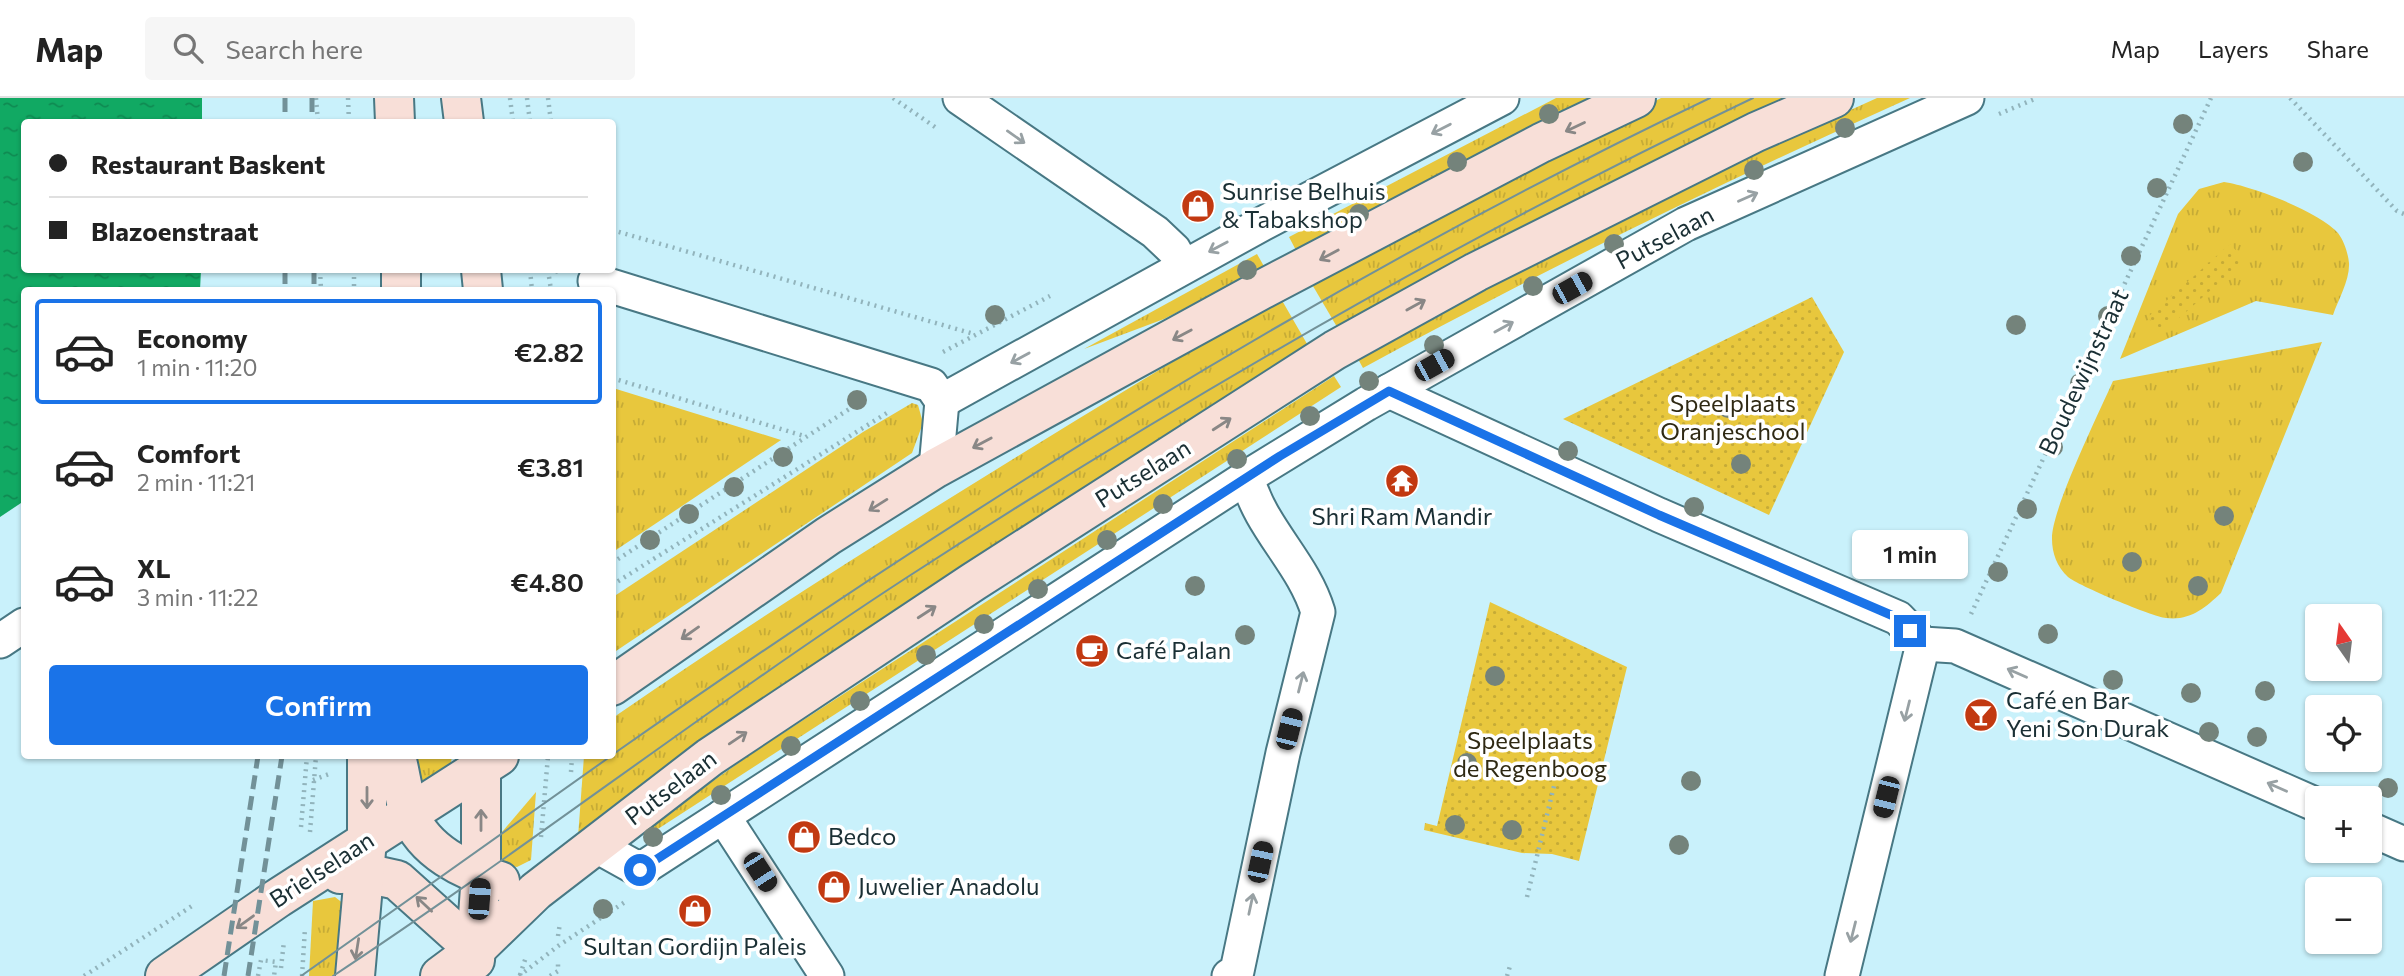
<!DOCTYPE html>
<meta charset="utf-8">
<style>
:root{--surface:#fff;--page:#f6f6f6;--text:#222;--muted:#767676;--line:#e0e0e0;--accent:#1a73e8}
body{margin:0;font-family:Commissioner,sans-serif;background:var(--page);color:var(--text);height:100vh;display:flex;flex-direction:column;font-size:26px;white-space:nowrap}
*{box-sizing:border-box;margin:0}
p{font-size:23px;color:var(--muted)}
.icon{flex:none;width:38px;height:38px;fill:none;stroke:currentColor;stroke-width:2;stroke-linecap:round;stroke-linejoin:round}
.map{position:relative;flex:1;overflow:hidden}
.details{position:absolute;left:21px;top:189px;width:595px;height:472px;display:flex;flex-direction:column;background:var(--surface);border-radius:7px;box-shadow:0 2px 5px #0004}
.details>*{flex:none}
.hud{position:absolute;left:21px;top:21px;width:595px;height:154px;border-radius:7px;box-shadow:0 2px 5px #0004;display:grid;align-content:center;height:154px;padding:0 28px;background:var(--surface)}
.needle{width:46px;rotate:346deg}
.fabs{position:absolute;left:2305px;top:506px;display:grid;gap:14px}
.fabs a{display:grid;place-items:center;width:77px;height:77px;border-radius:7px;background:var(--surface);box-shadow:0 2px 5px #0004;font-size:35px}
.end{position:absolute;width:32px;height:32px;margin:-16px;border:9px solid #1a73e8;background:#fff;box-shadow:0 0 0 4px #fff}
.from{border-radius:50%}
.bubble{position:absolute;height:49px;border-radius:7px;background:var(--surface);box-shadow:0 2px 5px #0004;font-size:23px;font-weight:600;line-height:49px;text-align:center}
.car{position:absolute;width:21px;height:42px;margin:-21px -10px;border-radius:9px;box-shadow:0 0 5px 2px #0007;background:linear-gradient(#222 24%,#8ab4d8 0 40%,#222 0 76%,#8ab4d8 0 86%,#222 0)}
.hud b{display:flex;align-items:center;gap:24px;height:66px;font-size:26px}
.hud b+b{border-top:2px solid var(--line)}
.hud i{width:18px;height:18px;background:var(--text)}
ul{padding:12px 0 0;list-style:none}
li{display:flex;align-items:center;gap:21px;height:105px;margin:0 14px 10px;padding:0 14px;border:4px solid transparent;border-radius:7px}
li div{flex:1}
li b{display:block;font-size:26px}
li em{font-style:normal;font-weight:600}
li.current{border-color:var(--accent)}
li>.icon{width:63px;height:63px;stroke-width:1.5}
.cta{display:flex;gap:14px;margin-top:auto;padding:14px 28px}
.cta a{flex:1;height:80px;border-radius:7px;background:var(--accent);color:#fff;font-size:28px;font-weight:600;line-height:80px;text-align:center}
header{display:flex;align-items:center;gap:42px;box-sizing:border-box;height:98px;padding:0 35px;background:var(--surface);border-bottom:2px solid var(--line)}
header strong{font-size:33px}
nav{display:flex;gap:38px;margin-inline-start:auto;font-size:24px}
.search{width:490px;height:63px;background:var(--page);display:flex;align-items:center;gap:18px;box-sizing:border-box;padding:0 24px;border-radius:7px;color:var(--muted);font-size:26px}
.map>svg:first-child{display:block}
.grass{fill:url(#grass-tufts)}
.park{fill:url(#park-dots)}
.water{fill:url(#water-ripples)}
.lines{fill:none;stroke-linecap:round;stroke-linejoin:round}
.minor-casing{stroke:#487884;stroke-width:37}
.secondary-casing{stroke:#487884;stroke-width:42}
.path{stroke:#92b4bc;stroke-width:4.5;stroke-dasharray:2 5;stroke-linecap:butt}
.minor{stroke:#fff;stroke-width:33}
.secondary{stroke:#f8dfd8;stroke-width:38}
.tram{stroke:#729198;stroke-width:2}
.rail{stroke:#729198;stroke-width:5;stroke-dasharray:14 7;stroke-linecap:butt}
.tree{fill:#74837b}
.oneway{stroke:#898786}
.oneway2{stroke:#98a1a4}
.route{stroke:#1a73e8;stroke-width:9}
.labels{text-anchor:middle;stroke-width:7;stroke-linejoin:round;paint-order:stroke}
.poi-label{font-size:24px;fill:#1a2f34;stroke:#fff;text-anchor:start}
.street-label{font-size:24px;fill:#1a2f34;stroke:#fff}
.park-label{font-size:24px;fill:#2f2913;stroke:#fff}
</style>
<header>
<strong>Map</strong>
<div class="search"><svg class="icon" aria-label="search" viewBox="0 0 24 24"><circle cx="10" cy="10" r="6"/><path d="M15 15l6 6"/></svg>Search here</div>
<nav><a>Map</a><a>Layers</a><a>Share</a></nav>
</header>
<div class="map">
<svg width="2404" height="878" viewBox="0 0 2404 878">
<defs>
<pattern id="grass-tufts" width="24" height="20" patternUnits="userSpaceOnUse" patternTransform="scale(1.75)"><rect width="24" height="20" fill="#e8c73d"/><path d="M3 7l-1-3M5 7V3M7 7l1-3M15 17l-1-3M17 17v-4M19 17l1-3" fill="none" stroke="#c6ab36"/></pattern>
<pattern id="park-dots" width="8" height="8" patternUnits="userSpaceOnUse" patternTransform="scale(1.75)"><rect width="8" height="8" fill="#e8c73d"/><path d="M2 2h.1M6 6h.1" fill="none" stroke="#c6ab36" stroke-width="1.8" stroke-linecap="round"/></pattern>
<pattern id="water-ripples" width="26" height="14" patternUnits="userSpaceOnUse" patternTransform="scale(1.75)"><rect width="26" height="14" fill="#11a963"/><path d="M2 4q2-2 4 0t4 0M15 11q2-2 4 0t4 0" fill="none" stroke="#0f8a52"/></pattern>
</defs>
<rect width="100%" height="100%" fill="#c9f1fb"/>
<!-- grass -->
<g class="grass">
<path d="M1556 0H1588L1341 128 1299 158 1289 139Z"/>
<path d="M1661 0H1792L1340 234 1310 183Z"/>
<path d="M1877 0H1910C1724 83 1542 173 1363 270L1358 261C1527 167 1700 79 1877 0Z"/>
<path d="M2224 84C2252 88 2320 114 2338 135 2344 143 2348 155 2349 165 2350 182 2338 202 2333 217L2256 203 2120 261 2178 116 2199 91Z"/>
<path d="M1257 156 1265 170 1164 221 1084 251Z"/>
<path d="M1280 199 1310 251 578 739 584 658H612L613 621 617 617C832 469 1056 334 1280 199Z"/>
<path d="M2322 244 2221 495C2205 510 2190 523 2166 520 2153 519 2077 487 2068 479 2057 469 2052 455 2052 441 2051 412 2099 315 2113 283Z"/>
<path d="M1334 278 1341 289 647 738 640 735 751 656Z"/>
<path d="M613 290 781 342 613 454Z"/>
<path d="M912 305 918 307 923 325 912 355 613 555V499L863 334Z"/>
<path d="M413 658H452L450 671 414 692Z"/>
<path d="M536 694 531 762 517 769 489 764 491 747Z"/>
<path d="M335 799 344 806 337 878H309L313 803Z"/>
</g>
<!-- park -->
<g class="park">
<path d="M2230 146 2245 162 2162 235 2148 219Z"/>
<path d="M1812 199 1844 254 1769 417 1563 321Z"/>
<path d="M1490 504 1627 569 1579 763 1552 756 1522 755 1424 732 1425 725 1437 728Z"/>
</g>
<!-- water -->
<path class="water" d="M0 0H202V24H24V172H201L200 192H24V403L0 419Z"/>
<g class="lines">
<!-- minor casing -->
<g class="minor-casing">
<g id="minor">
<path d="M960 0 1155 134 1174 152 1183 168"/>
<path d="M595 183 931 287 942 303 936 370"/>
<path d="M1389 293 1659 417 1898 520 1923 546 1955 548 2317 707"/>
<path d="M942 303 1262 126 1502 0"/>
<path d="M0 543 24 527"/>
<path d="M723 718 827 878"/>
<path d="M2370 731 2404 746"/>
<path d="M595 747 640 772 1247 379 1366 306 1686 126 1967 0"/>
<path d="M1229 878 1237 873 1283 655 1318 514C1303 464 1260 430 1247 379"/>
<path d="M1842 878 1923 546"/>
</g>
</g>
<!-- secondary casing -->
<g class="secondary-casing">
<g id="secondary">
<path d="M394 0 395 24"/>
<path d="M461 0 464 24"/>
<path d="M401 172V192"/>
<path d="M481 172 483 192"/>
<path d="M612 588 828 438 936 370 1263 191 1541 45 1636 0"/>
<path d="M396 658C401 677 403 698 410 717 424 753 464 773 500 783"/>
<path d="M340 776 365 775 397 782 475 852"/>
<path d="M475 862 481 775V658"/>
<path d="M165 878 278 800 499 658"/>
<path d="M355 878 367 742V658"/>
<path d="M440 878 475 852 536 793 710 659 973 484 1335 252 1476 174 1756 34 1834 0"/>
</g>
</g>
<!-- path -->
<g class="path">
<path d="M316 0 318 24"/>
<path d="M348 0 349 24"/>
<path d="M510 0 513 24"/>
<path d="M527 0 530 24"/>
<path d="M548 0 551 24"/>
<path d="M893 0 935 29"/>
<path d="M2290 0 2397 113 2404 116"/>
<path d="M1999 16 2037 0"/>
<path d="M612 132 974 236"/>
<path d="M320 172 321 192"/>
<path d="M354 172V192"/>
<path d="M530 172 532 192"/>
<path d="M548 172 551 192"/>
<path d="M549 172 560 174"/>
<path d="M943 254 1050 198"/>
<path d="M612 280 804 338"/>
<path d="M612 465 860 304"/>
<path d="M612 487 890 313"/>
<path d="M1971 516 2211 0"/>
<path d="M571 674 572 658"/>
<path d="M313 682 329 676"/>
<path d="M301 729 307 658"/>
<path d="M310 734 316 658"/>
<path d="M541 739 548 658"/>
<path d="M1527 799 1555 684"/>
<path d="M558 838 560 825"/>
<path d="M281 870 284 843"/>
<path d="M520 877 526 859"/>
<path d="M84 878 192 808"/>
<path d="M258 878 261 862 276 864 274 878"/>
<path d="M302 878 305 830"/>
<path d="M519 878 558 848 625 804"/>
<path d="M550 878 558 873V866"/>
<path d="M1507 878 1510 868"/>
</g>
<!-- minor -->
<use href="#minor" class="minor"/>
<!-- secondary -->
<use href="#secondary" class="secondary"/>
<!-- tram -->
<g class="tram">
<path d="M612 657C962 412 1324 184 1710 0"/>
<path d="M301 878 611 658"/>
<path d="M333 878C527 750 711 607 906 480 1179 303 1459 140 1753 0"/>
</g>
<!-- rail -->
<g class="rail">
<path d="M285 0V24"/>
<path d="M312 0V24"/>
<path d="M285 172V192"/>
<path d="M314 172V192"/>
<path d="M224 878 258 658"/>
<path d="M248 878 282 658"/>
</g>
</g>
<!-- trees -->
<g class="tree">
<circle cx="1549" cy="16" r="10"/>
<circle cx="2183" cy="26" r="10"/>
<circle cx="1845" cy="30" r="10"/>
<circle cx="1457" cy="64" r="10"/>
<circle cx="2303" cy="64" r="10"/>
<circle cx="1754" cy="72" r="10"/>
<circle cx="2157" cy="90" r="10"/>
<circle cx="1359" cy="116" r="10"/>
<circle cx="1614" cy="146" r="10"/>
<circle cx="2131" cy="158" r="10"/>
<circle cx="1247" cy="172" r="10"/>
<circle cx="1533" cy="188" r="10"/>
<circle cx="995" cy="217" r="10"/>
<circle cx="2108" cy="218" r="10"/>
<circle cx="2016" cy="227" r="10"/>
<circle cx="1434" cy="247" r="10"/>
<circle cx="1369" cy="283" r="10"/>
<circle cx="2080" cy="285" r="10"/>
<circle cx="857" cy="302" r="10"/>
<circle cx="1728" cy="310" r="10"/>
<circle cx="1310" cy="318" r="10"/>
<circle cx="2053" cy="349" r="10"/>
<circle cx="1568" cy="353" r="10"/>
<circle cx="783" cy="359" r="10"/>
<circle cx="1237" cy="361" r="10"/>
<circle cx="1741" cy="366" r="10"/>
<circle cx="734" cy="389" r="10"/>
<circle cx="1163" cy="406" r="10"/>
<circle cx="1694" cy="409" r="10"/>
<circle cx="2027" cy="411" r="10"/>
<circle cx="689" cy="416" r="10"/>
<circle cx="2224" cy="418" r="10"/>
<circle cx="650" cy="442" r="10"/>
<circle cx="1107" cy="442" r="10"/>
<circle cx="2132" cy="464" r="10"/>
<circle cx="1998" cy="474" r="10"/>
<circle cx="1195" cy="488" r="10"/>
<circle cx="2198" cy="488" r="10"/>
<circle cx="1038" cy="491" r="10"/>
<circle cx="984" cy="526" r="10"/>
<circle cx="2048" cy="536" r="10"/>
<circle cx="1245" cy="537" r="10"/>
<circle cx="926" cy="557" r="10"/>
<circle cx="1495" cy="578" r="10"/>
<circle cx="2113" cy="582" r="10"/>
<circle cx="2265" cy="593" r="10"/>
<circle cx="2191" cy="595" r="10"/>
<circle cx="860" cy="603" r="10"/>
<circle cx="2209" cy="634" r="10"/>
<circle cx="2257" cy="639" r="10"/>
<circle cx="791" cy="648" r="10"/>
<circle cx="1467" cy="665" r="10"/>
<circle cx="1691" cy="683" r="10"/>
<circle cx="2388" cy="690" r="10"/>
<circle cx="721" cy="697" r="10"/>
<circle cx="1455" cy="727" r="10"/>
<circle cx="1512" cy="732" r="10"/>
<circle cx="653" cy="739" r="10"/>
<circle cx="1679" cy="747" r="10"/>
<circle cx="603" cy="811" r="10"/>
</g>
<!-- one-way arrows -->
<defs><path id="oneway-shaft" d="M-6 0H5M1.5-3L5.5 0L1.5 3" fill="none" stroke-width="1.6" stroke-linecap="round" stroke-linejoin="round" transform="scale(1.75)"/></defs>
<g class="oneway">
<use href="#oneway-shaft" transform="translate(1575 29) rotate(155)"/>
<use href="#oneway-shaft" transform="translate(1329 157) rotate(152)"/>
<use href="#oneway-shaft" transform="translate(1416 207) rotate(-29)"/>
<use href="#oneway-shaft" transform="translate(1182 237) rotate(152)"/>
<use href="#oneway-shaft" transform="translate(1222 326) rotate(-33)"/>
<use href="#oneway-shaft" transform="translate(982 345) rotate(152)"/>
<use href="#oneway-shaft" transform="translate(878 407) rotate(148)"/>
<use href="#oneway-shaft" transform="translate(927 514) rotate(-33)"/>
<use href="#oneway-shaft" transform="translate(690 535) rotate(145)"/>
<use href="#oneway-shaft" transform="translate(738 640) rotate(-34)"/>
<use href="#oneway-shaft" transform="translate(367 700) rotate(90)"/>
<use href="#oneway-shaft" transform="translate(481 722) rotate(-90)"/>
<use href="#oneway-shaft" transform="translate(424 806) rotate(-137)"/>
<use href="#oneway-shaft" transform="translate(245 824) rotate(144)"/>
<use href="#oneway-shaft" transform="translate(357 851) rotate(99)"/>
</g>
<g class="oneway2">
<use href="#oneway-shaft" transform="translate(1441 31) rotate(153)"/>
<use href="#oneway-shaft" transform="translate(1016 39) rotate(35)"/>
<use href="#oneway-shaft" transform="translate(1748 99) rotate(-24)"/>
<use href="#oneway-shaft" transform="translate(1218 149) rotate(152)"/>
<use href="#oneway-shaft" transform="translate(1504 229) rotate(-29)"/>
<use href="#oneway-shaft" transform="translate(1020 260) rotate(151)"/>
<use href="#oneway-shaft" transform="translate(2017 575) rotate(-156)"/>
<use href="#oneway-shaft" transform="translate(1301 584) rotate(-76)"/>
<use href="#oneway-shaft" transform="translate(1907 613) rotate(104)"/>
<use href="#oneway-shaft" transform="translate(2277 689) rotate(-156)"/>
<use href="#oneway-shaft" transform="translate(1251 806) rotate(-78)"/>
<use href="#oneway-shaft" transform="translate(1853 834) rotate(104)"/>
</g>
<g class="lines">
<!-- route -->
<path class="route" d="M640 772 1280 358 1389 293 1659 417 1898 520 1910 533"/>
</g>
<!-- icons -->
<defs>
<g id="shop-disc" transform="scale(1.75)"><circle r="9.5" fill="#c23911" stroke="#fff"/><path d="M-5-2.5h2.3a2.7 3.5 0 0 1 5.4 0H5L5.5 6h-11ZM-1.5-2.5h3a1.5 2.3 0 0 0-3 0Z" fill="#fff"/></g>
<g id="temple-disc" transform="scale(1.75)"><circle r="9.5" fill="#c23911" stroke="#fff"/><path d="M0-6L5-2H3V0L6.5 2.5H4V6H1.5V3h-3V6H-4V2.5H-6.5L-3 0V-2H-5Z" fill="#fff"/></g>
<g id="cafe-disc" transform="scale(1.75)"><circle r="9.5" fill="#c23911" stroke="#fff"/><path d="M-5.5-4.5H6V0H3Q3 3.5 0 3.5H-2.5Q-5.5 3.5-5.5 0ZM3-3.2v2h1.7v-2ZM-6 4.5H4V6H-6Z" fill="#fff"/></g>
<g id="bar-disc" transform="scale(1.75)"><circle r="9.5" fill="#c23911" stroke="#fff"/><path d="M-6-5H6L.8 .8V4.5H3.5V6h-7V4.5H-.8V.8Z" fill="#fff"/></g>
</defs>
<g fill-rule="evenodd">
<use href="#shop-disc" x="1198" y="108"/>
<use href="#temple-disc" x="1402" y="383"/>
<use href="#cafe-disc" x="1092" y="553"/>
<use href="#bar-disc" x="1981" y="617"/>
<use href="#shop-disc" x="804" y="739"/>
<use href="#shop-disc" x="834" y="789"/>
<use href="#shop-disc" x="695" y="813"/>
</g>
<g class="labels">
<!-- poi labels -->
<g class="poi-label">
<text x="1222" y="102">Sunrise Belhuis<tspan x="1222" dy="28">&amp; Tabakshop</tspan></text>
<text x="1402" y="427" text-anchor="middle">Shri Ram Mandir</text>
<text x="1116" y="561">Café Palan</text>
<text x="2006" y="611">Café en Bar<tspan x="2006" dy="28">Yeni Son Durak</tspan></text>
<text x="828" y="747">Bedco</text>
<text x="858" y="797">Juwelier Anadolu</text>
<text x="695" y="857" text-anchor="middle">Sultan Gordijn Paleis</text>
</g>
<!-- street labels -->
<g class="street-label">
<text transform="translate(1665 140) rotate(-28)" y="8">Putselaan</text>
<text transform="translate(2084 274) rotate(-65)" y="8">Boudewijnstraat</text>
<text transform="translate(1143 376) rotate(-32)" y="8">Putselaan</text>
<text transform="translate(671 690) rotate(-37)" y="8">Putselaan</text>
<text transform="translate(322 772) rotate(-33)" y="8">Brielselaan</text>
</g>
<!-- park labels -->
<g class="park-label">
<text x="1733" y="314">Speelplaats<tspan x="1733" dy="28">Oranjeschool</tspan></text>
<text x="1530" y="651">Speelplaats<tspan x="1530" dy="28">de Regenboog</tspan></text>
</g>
</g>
</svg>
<div class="fabs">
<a><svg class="needle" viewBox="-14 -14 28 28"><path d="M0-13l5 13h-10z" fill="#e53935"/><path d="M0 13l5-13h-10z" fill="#767676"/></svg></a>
<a><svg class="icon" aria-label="locate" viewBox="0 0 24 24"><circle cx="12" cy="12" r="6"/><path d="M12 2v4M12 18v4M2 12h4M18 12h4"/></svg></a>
<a>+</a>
<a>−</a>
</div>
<i class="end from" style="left:640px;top:772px"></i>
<i class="end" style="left:1910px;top:533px"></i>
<div class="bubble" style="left:1852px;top:432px;width:116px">1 min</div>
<i class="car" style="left:1572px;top:190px;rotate:61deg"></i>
<i class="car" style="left:1434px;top:267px;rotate:61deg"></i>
<i class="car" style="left:1289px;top:631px;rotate:14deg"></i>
<i class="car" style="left:1886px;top:699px;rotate:194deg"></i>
<i class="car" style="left:1260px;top:764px;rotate:12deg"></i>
<i class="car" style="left:760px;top:774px;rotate:147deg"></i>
<i class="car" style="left:479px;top:801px;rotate:4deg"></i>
<div class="hud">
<b><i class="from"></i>Restaurant Baskent</b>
<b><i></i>Blazoenstraat</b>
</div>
<section class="details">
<ul>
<li class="current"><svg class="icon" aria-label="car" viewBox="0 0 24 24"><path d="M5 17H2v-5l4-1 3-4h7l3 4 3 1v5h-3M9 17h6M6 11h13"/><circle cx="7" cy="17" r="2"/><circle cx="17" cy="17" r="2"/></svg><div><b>Economy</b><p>1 min · 11:20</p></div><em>€2.82</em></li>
<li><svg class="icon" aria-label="car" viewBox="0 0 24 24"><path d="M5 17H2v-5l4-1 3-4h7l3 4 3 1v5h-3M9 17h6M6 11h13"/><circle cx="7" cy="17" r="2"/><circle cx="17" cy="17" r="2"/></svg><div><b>Comfort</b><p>2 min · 11:21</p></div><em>€3.81</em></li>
<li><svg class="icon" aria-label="car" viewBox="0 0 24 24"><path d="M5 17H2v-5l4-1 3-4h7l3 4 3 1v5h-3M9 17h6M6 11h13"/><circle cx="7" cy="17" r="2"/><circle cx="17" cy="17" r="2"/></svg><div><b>XL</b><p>3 min · 11:22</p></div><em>€4.80</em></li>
</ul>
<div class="cta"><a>Confirm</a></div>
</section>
</div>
